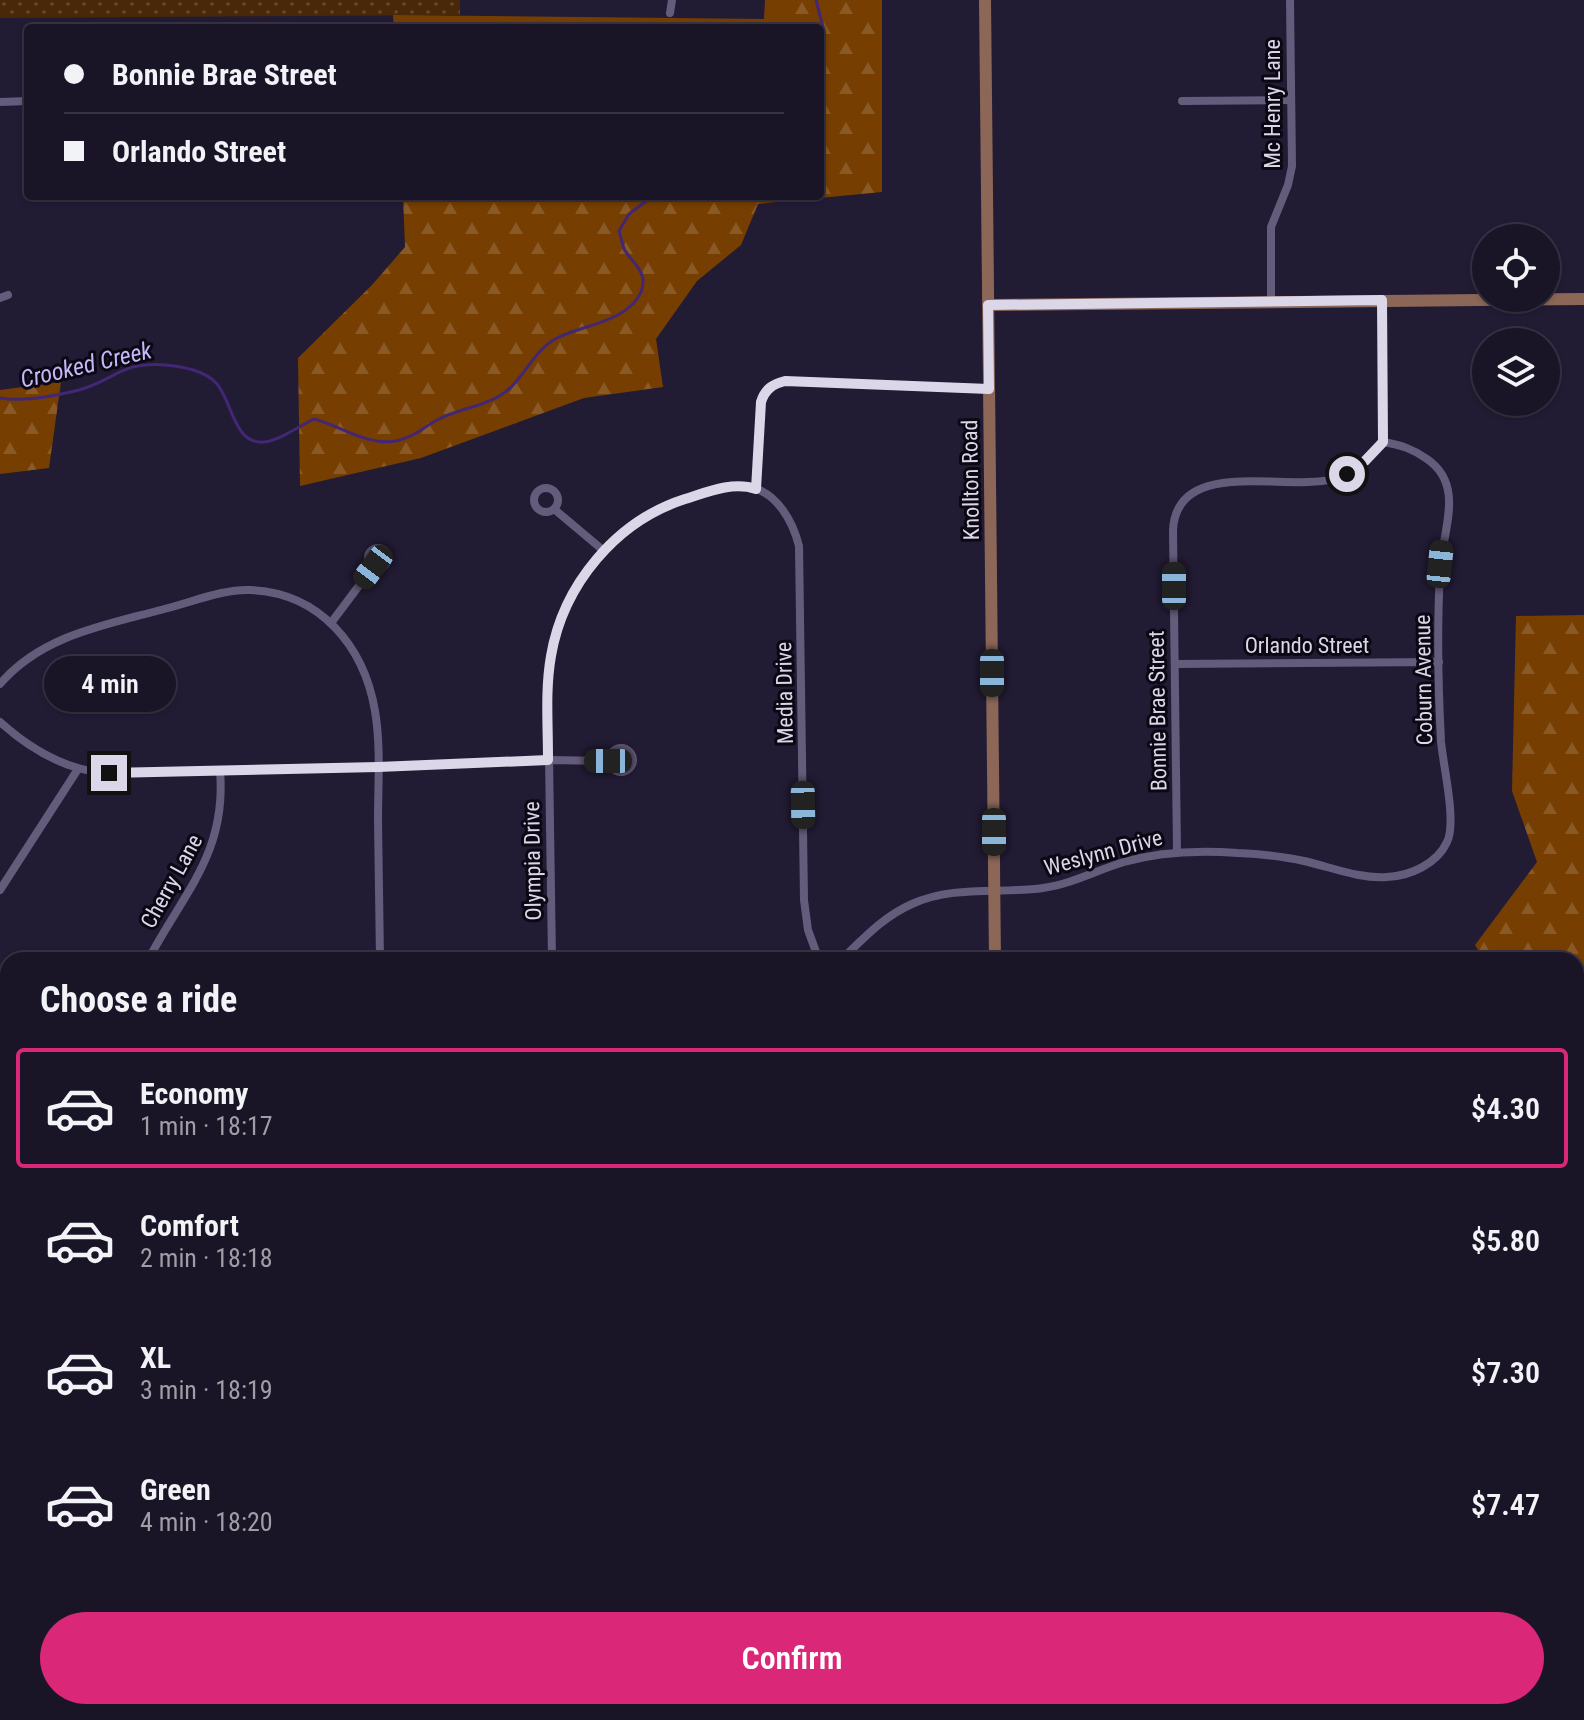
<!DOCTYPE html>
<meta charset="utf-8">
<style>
:root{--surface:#1a1427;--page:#231d2f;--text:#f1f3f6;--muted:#9f9ea7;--line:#383344;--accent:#db2777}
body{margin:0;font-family:"Roboto Condensed",sans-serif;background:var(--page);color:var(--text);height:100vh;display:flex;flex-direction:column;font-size:30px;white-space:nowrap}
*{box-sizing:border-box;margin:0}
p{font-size:26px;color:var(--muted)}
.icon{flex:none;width:44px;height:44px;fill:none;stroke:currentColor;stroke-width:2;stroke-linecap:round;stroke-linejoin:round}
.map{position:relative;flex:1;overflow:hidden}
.side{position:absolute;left:0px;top:952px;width:1584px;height:768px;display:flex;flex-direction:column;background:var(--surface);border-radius:24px 24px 0 0;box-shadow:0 2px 6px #0004,0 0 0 2px var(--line)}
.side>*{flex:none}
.hud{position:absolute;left:24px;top:24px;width:800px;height:176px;border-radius:8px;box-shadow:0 2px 6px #0004,0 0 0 2px var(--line);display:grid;align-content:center;height:176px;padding:0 40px;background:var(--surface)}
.controls{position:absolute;left:1472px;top:224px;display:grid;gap:16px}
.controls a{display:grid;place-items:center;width:88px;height:88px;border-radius:50%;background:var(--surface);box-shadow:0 2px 6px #0004,0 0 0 2px var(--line);font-size:40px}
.end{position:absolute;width:36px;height:36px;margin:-18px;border:10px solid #dbd7e9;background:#111;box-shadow:0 0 0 4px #111}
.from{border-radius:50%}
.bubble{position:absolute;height:56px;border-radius:28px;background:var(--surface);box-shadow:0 2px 6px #0004,0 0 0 2px var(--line);font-size:26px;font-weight:600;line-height:56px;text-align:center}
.car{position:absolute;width:24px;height:48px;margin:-24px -12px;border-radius:10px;box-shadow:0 0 6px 2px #0007;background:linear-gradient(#222 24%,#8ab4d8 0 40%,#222 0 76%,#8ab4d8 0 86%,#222 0)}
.hud b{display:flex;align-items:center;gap:28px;height:76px;font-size:30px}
.hud b+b{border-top:2px solid var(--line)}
.hud i{width:20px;height:20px;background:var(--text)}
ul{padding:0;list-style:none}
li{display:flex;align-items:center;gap:24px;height:120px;margin:0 16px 12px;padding:0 24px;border:4px solid transparent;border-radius:8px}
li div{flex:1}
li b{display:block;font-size:30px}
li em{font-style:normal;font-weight:600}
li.selected{border-color:var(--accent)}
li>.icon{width:72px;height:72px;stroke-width:1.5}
h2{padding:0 40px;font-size:36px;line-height:96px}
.cta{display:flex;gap:16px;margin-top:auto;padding:16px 40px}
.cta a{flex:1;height:92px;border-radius:48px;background:var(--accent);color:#fff;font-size:32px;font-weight:600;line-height:92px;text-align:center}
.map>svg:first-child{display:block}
.grass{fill:url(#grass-dots)}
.forest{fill:url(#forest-firs)}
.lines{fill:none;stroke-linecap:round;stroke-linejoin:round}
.stream{stroke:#422774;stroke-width:3}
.street{stroke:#645c7b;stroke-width:8}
.secondary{stroke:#8c6757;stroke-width:12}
.route{stroke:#dbd7e9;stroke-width:10}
.labels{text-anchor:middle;stroke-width:6;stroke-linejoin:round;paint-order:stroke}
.street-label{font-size:22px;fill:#dbd7e9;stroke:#0b0813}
.water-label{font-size:24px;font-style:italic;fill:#c7b7f9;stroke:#0b0813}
</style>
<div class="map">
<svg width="1584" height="1720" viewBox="0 0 1584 1720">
<defs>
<pattern id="grass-dots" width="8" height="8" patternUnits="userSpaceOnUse" patternTransform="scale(2)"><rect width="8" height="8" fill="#492809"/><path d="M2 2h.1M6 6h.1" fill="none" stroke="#63462d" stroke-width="1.8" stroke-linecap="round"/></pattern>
<pattern id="forest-firs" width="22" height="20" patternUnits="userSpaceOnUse" patternTransform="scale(2)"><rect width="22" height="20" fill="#763e01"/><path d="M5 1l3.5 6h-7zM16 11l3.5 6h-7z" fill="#895926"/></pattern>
</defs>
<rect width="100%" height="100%" fill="#221b34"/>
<!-- grass -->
<path class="grass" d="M0 0H460V15L0 18Z"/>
<!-- forest -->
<g class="forest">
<path d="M765 0H882V192L758 204 741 245 697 281 656 339 663 387 584 398 421 458 300 486 298 358 372 285 405 247 403 196H820V28H394L393 15 764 19Z"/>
<path d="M61 382 49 468 0 474V390Z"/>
<path d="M1584 615V993L1576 996V960H1484L1475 945 1537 862 1512 791 1516 616Z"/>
<path d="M1576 1338 1584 1360V1479L1576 1467Z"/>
<path d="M1584 1671V1720H1516L1541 1712H1576V1678Z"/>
<path d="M1392 1712H1464L1468 1720H1395Z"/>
</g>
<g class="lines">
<!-- stream -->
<g class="stream">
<path d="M816 0 823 27 820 47"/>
<path d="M0 398C25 402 55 396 79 390 115 380 121 361 166 365 183 367 205 370 217 384 232 401 234 445 264 442 279 441 299 426 314 419 341 426 367 446 396 441 415 437 423 427 439 419 462 407 492 406 511 387 528 370 535 350 557 338 583 325 629 321 641 292 649 272 632 263 624 249 622 243 621 237 619 231L629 214 653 196"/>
</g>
<!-- street -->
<g class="street">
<path d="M670 13 672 0"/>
<path d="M1182 101 1291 100"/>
<path d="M0 102 28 101"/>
<path d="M0 298 8 295"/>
<path d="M1271 301V227L1288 185 1292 166 1290 0"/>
<circle cx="546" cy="500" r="12"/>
<path d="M756 489 761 402C765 389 773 384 785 381L989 389"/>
<path d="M554 509 604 551"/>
<circle cx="378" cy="558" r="10"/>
<path d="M331 623 373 567"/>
<path d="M1175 664 1439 662"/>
<path d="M0 684C43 634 107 625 168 608 195 601 223 589 251 590 320 593 364 646 375 711 381 746 378 784 378 820 379 867 379 913 380 960"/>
<path d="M0 722C30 749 64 770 106 773L378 767 548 760 608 761"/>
<circle cx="621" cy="760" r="12"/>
<path d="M1177 851 1173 530C1177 456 1286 492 1333 479 1355 473 1368 457 1383 442L1382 300"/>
<path d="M0 890 78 769"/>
<path d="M148 960C184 892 227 853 220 770"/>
<path d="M552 960 548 689C549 642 565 597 596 560 626 524 665 504 709 492 723 488 737 484 751 487 778 494 793 522 799 546L804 900 808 930 819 960"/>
<path d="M841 960C863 939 884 916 912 904 953 885 999 894 1043 888 1072 884 1097 870 1124 862 1162 851 1199 850 1238 853 1260 854 1282 856 1304 861 1331 867 1359 879 1387 877 1410 876 1437 864 1447 842 1457 822 1443 766 1441 741 1438 685 1437 627 1440 571 1442 531 1466 486 1427 459 1413 449 1401 445 1383 442"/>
<path d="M1576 1075H1584"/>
<path d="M0 1184 8 1185"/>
<path d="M0 1323 8 1318"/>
<path d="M0 1458 8 1459"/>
<path d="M1576 1495 1584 1510"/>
<path d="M1576 1613 1584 1610"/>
<path d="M556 1712V1720"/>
<path d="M742 1712 745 1720"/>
<path d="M1007 1712V1720"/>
<path d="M32 1720V1712"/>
</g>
<!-- secondary -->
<g class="secondary">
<path d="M985 0 995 960"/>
<path d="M988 305 1584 299"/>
<path d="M1576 1328 1584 1324"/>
<path d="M0 1628H8"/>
<path d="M1238 1720 1239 1712"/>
</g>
</g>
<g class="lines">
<!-- route -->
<path class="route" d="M109 773 378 767 548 760C548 725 545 690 551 656 563 585 616 521 685 499 707 492 733 481 756 489L761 402C765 389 773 384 785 381L989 389 988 305 1382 300 1383 442 1365 461 1347 474"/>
</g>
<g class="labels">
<!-- street labels -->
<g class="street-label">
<text transform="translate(1272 104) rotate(-90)" y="8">Mc Henry Lane</text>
<text transform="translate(970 480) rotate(-91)" y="8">Knollton Road</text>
<text x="1307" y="653">Orlando Street</text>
<text transform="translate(1423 680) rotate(-91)" y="8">Coburn Avenue</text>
<text transform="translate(784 693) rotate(-91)" y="8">Media Drive</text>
<text transform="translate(1157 711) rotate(-91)" y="8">Bonnie Brae Street</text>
<text transform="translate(1103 852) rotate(-15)" y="8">Weslynn Drive</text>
<text transform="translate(532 861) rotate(-91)" y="8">Olympia Drive</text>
<text transform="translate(171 881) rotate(-61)" y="8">Cherry Lane</text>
</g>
<!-- water labels -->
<g class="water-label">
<text transform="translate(86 365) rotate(-13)" y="8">Crooked Creek</text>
</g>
</g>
</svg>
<div class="controls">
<a><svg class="icon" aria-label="locate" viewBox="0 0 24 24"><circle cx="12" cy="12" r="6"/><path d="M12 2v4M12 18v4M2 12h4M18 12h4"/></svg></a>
<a><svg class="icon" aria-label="layers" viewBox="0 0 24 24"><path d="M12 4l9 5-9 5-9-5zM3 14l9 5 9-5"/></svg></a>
</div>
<i class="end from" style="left:1347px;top:474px"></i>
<i class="end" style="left:109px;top:773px"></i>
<div class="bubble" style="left:44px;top:656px;width:132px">4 min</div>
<i class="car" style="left:1440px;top:564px;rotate:6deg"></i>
<i class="car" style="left:373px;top:567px;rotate:217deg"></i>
<i class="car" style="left:1174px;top:586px;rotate:0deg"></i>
<i class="car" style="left:992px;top:673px;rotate:180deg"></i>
<i class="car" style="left:608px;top:761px;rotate:270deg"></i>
<i class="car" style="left:803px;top:805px;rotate:179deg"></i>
<i class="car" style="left:994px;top:832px;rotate:180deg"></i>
<div class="hud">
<b><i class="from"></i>Bonnie Brae Street</b>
<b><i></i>Orlando Street</b>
</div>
<section class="side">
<h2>Choose a ride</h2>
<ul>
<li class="selected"><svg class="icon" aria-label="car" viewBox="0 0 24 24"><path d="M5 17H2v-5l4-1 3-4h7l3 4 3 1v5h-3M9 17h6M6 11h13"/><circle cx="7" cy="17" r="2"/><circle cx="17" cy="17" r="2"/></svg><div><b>Economy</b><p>1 min · 18:17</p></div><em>$4.30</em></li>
<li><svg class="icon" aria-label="car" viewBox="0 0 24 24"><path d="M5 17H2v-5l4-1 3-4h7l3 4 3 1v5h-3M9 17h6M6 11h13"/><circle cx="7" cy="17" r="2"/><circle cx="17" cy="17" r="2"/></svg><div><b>Comfort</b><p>2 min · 18:18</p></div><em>$5.80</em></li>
<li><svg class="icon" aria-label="car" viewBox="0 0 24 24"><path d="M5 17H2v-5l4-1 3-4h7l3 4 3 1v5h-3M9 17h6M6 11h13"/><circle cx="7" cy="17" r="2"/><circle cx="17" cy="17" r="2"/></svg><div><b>XL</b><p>3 min · 18:19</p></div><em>$7.30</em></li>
<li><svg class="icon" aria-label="car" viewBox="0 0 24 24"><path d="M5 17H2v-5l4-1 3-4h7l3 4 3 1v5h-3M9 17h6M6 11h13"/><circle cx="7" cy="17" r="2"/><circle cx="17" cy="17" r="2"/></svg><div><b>Green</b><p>4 min · 18:20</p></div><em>$7.47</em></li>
</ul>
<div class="cta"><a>Confirm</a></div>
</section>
</div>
